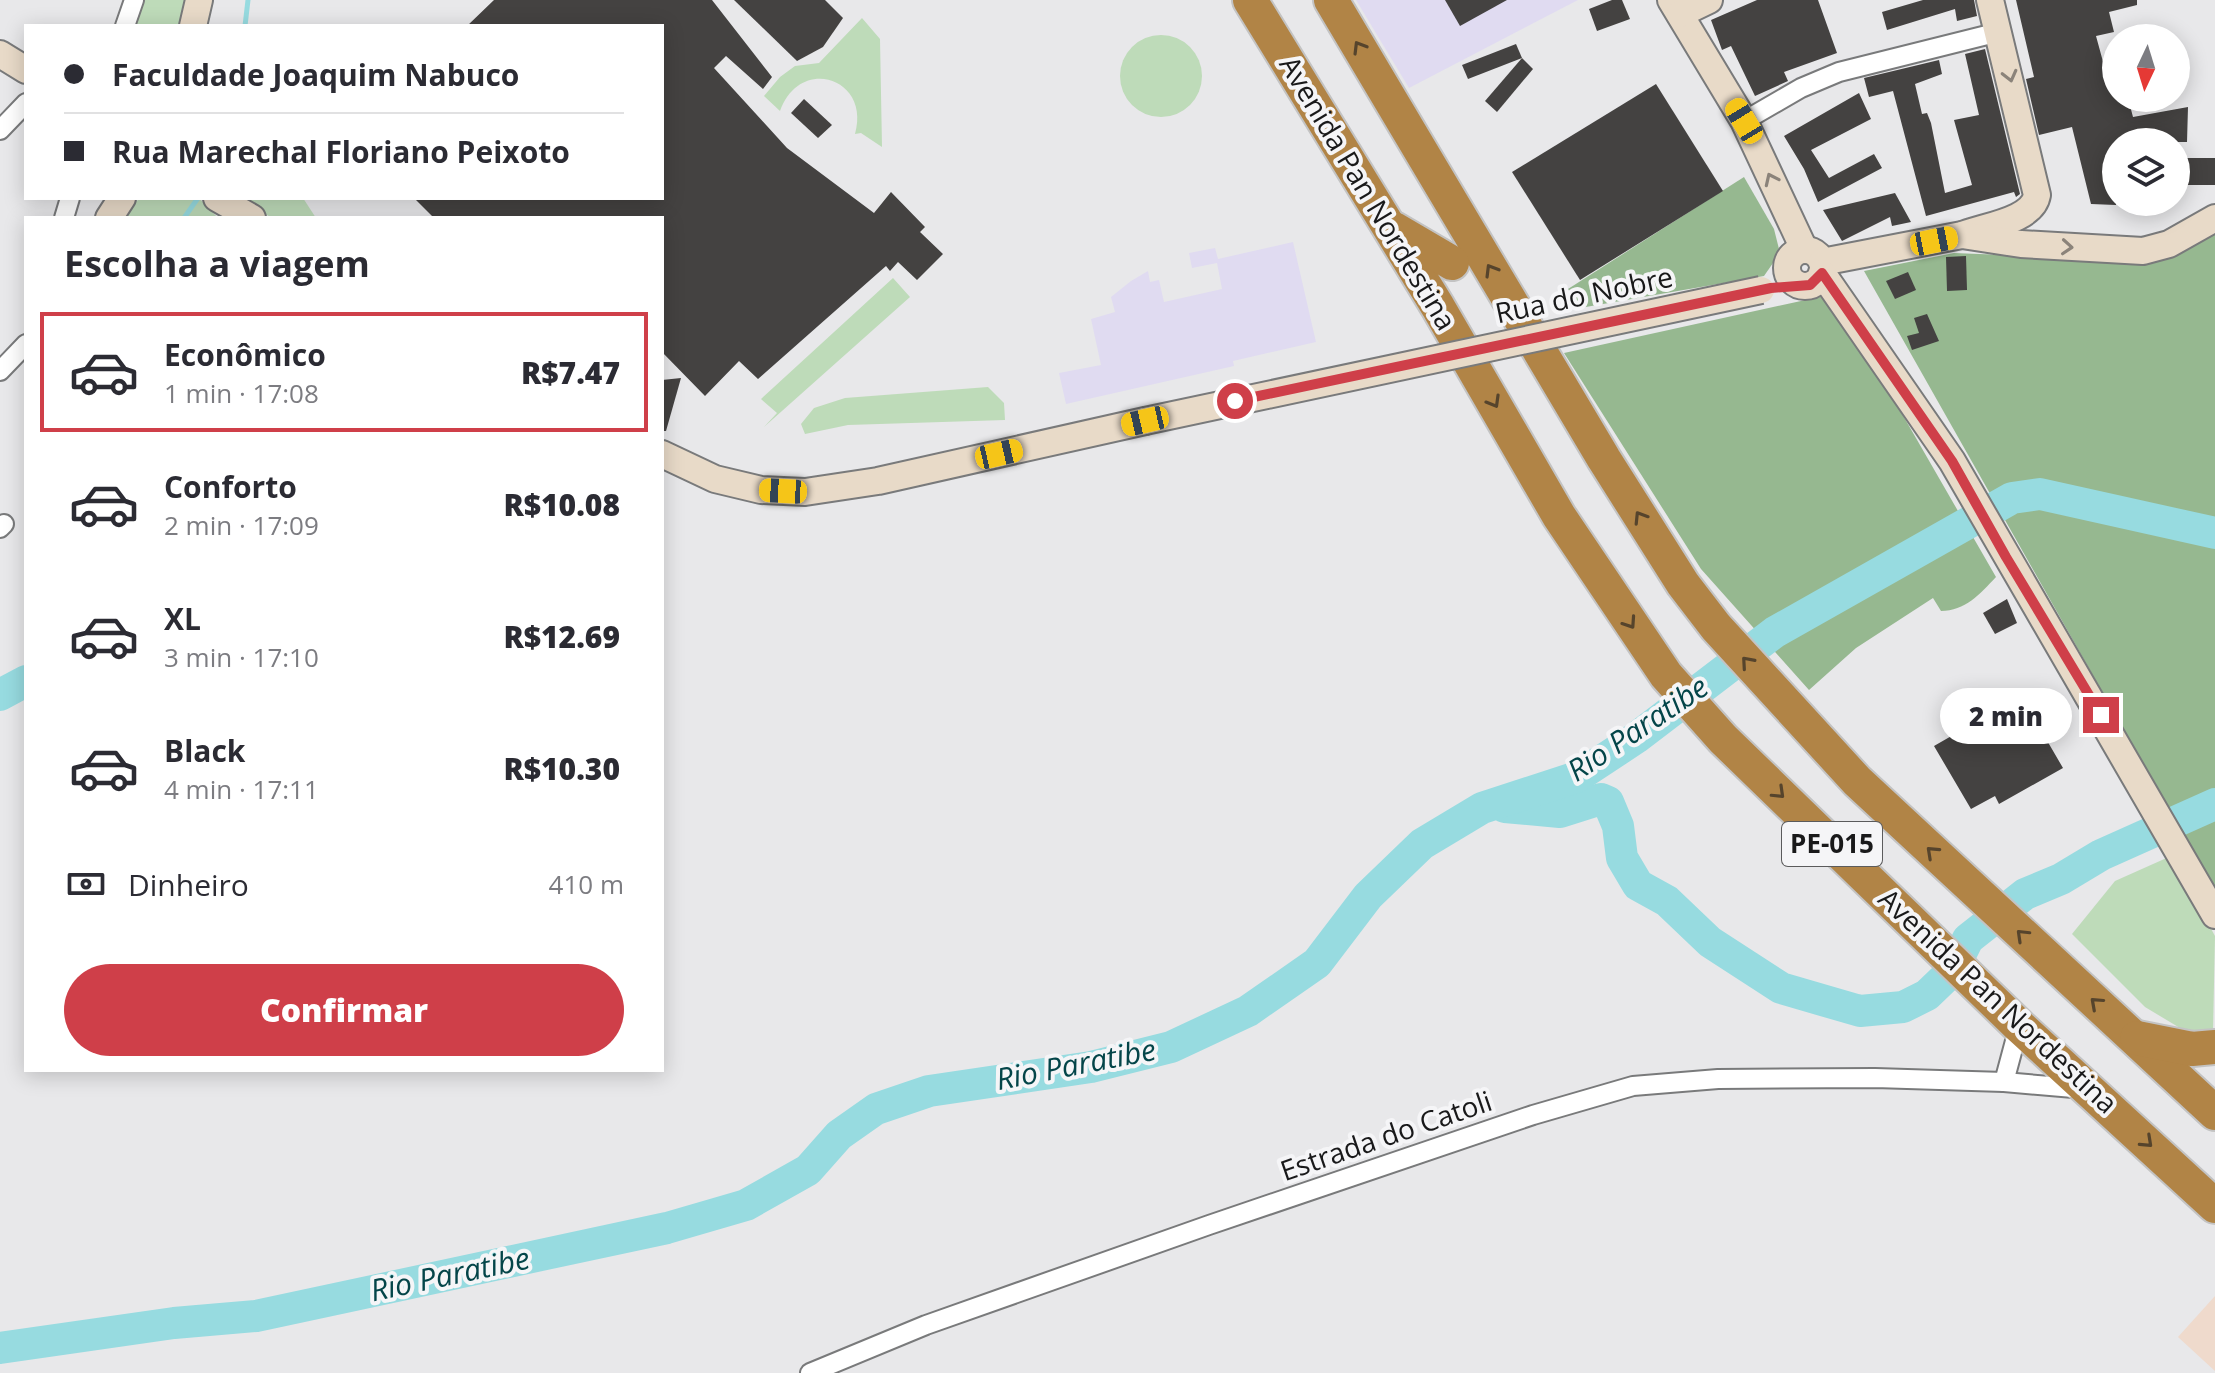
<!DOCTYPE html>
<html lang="pt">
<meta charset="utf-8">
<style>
:root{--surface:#fff;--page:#f7f7f7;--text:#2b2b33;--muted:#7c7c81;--line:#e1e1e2;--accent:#cf3f49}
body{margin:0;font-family:"Open Sans",sans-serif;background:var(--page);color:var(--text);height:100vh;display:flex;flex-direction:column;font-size:30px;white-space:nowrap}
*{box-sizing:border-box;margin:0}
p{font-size:26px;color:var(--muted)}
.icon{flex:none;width:44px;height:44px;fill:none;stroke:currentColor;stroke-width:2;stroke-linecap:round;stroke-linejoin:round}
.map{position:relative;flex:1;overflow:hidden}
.sheet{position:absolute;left:24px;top:216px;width:640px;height:856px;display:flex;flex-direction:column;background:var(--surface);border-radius:0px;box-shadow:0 4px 20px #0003}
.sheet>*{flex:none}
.top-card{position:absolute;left:24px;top:24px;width:640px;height:176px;border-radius:0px;box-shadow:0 4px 20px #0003;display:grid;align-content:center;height:176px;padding:0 40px;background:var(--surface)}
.needle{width:52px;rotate:184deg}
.tools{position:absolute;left:2102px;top:24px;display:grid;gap:16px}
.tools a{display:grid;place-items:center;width:88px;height:88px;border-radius:50%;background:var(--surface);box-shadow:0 4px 20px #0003;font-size:40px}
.end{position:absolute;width:36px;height:36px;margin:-18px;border:10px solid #cf3f49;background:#fff;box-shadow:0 0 0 4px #fff}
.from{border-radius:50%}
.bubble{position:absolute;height:56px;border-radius:28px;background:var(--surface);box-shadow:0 4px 20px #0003;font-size:26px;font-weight:800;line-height:56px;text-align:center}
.car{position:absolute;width:24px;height:48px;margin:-24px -12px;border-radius:10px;box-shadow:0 0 6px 2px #0007;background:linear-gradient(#f5c518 24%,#345 0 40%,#f5c518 0 76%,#345 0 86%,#f5c518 0)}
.top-card b{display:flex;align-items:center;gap:28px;height:76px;font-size:30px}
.top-card b+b{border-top:2px solid var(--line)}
.top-card i{width:20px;height:20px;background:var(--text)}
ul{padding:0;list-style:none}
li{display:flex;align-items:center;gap:24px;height:120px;margin:0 16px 12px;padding:0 24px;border:4px solid transparent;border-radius:0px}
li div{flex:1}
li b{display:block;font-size:30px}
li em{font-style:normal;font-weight:800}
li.selected{border-color:var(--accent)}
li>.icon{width:72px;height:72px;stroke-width:1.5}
h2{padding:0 40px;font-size:36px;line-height:96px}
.pay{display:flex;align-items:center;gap:20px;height:88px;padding:0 40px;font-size:30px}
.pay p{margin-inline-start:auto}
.primary-button{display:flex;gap:16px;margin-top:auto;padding:16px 40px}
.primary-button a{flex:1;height:92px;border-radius:48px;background:var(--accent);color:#fff;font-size:32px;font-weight:800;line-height:92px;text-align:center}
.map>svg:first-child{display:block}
.commercial{fill:#efdacc}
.education{fill:#e0dbf1}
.green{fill:#bedbb9}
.forest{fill:#96b890}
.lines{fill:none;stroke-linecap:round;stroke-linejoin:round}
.stream{stroke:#97dbe0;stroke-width:5}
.river{stroke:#97dbe0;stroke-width:32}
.building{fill:#444241}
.street-casing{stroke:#797a7b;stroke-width:22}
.secondary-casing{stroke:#797a7b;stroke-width:30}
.highway-casing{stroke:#c3c3c3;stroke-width:38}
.street{stroke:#fff;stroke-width:18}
.secondary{stroke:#e8dac8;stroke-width:26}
.highway{stroke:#b18446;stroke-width:34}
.secondary-bridge-casing{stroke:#797a7b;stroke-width:30;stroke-linecap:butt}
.secondary-bridge{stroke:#e8dac8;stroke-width:26}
.oneway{stroke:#56442c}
.oneway2{stroke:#8b837a}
.route{stroke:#cf3f49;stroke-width:10}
.labels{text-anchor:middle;stroke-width:8;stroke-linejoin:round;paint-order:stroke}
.shield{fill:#f5f5f7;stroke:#5b5b5c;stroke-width:2}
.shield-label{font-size:26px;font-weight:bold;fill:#19191a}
.street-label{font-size:28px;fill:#19191a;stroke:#f5f5f7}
.water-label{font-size:30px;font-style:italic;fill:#044549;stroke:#f5f5f7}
</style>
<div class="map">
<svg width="2215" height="1373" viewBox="0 0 2215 1373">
<rect width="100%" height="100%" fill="#e8e8ea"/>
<!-- commercial -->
<path class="commercial" d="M2215 1296V1371L2178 1337Z"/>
<!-- education -->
<g class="education">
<path d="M1356 0H1578L1409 88Z"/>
<path d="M1293 242 1316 342 1233 361 1234 366 1066 404 1059 373 1101 365 1091 319 1115 312 1111 297 1131 281 1148 271 1150 282 1159 280 1164 302 1222 289 1217 263 1192 268 1189 253 1215 248 1218 259Z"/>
</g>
<!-- green -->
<g class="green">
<path d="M141 0H199L193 26H133Z"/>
<path d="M862 18 880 39 882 147 861 133 855 134C871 78 800 55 780 111L764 96 780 77 795 66 819 63Z"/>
<circle cx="1161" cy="76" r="41"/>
<path d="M141 198H199L218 218H120L125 209Z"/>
<path d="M239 198H303L316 218H272Z"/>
<path d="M893 278 910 297 764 427 777 413 761 399Z"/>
<path d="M988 387 1004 403 1005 420 848 425 805 434 801 424 814 408 845 398Z"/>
<path d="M2171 856 2215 936 2213 1033 2185 1031 2145 1007 2072 934 2115 881Z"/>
</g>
<!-- forest -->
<g class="forest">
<path d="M1744 177 1774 229 1780 253 1764 276 1580 308 1568 289Z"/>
<path d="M2215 230V891L1864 271 1954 253 2154 261Z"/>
<path d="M1833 294 1996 577C1980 594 1965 611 1941 611L1933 598 1856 648 1809 690 1701 569 1564 353Z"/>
</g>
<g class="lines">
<!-- stream -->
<g class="stream">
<path d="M245 26 248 0"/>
<path d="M184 218 198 198"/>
</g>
<!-- river -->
<g class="river">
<path d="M0 695 26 681"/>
<path d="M1505 807 1560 812 1601 799 1608 802 1618 826 1622 858 1638 885 1667 901 1710 942 1781 988 1860 1011 1903 1007 1927 995 1952 971 1968 939 2025 894 2061 879 2101 855 2215 804"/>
<path d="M0 1348 174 1323 256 1316 667 1228 746 1205 808 1170 839 1135 876 1109 929 1091 1091 1067 1171 1047 1248 1011 1317 963 1368 896 1422 844 1482 808 1577 777 1636 738 1775 632 2012 498 2040 494 2215 533"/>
</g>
</g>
<!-- building -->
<g class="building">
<path d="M494 0H712L772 77 763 89 726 56 714 68 787 148 874 213 891 192 925 227 920 232 943 254 917 280 898 262 890 271 886 266 758 379 739 361 705 396 662 352V218H434L414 198H662V26H467Z"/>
<path d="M734 0H825L843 18 823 47 797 61Z"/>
<path d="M1445 0H1507L1460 26Z"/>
<path d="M1612 0H1622L1630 19 1597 31 1589 9Z"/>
<path d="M1757 0H1818L1837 53 1784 72 1788 81 1755 96 1731 46 1722 50 1711 20Z"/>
<path d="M1923 0H1974L1977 16 1957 21 1955 9 1887 30 1882 12Z"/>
<path d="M2016 0H2137V5L2109 12 2114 32 2096 36 2105 69 2116 66V98H2128L2133 117 2188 107 2187 142H2116V205L2091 204 2072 127 2039 135 2026 79 2034 77Z"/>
<path d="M1516 44 1522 58 1468 79 1462 65Z"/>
<path d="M1985 49 2020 194 2016 197 2014 192 1926 216 1893 91 1869 97 1864 78 1939 60 1942 74 1915 84 1922 114 1927 113 1931 123 1945 193 1972 185 1954 120 1979 115 1965 54Z"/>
<path d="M1522 58 1533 69 1497 112 1485 101Z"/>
<path d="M1656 84 1723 191 1580 280 1512 172Z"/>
<path d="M1859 93 1871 119 1811 150 1829 178 1874 154 1882 168 1818 202 1804 169 1784 136Z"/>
<path d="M804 99 832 125 818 138 791 113Z"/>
<rect x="2176" y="158" width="39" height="27"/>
<path d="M1895 193 1911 222 1892 226 1890 217 1842 241 1823 210Z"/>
<path d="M1966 256 1967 290 1947 291 1946 257Z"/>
<path d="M1908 272 1916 290 1895 299 1886 281Z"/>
<path d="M1927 314 1939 341 1912 350 1907 336 1919 333 1914 318Z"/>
<path d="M681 378 666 431H662V380Z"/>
<path d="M2007 599 2017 623 1995 634 1983 613Z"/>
<path d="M2021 696 2063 768 1999 804 1995 796 1971 809 1934 746Z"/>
</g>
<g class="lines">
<!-- street casing -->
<g class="street-casing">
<g id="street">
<path d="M125 26 134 0"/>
<path d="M1744 121 1801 88 1839 72 1999 32"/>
<path d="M0 130 26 103"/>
<path d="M64 218 70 198"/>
<path d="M0 371 26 344"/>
<path d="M0 528 4 524"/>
<path d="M2004 1082 2019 1026"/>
<path d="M810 1373 926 1325 1209 1225 1533 1115 1633 1086 1718 1079 1875 1078 2004 1082 2085 1089"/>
</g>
</g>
<!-- secondary casing -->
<g class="secondary-casing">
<g id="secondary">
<path d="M1671 0 1744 121 1804 249"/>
<path d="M1680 14 1709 0"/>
<path d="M193 26 199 0"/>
<path d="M0 54 26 70"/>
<path d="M217 198 252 218"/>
<path d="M109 218 122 198"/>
<path d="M1965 234C1987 226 2033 220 2037 195L1990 0"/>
<circle cx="1805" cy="268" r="18"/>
<path d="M1822 262 1962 235 2021 244 2143 251 2169 244 2215 218"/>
<path d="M1822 273 1952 461 2215 915"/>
<path d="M662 454 715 479 761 490 805 492 878 481 1145 421"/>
</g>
</g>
<!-- highway casing -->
<g class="highway-casing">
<g id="highway">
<path d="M1250 0 1438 307 1559 516 1666 675 1723 739 2019 1026 2215 1206"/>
<path d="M1331 0 1604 459 1683 584 1716 627 1857 781 2215 1113"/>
<path d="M1394 229 1452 263"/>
<path d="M2137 1038 2192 1049 2215 1047"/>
</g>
</g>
<!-- street -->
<use href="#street" class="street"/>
<!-- secondary -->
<use href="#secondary" class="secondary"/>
<!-- highway -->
<use href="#highway" class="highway"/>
<!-- secondary-bridge casing -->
<g class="secondary-bridge-casing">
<path id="secondary-bridge" d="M1145 421 1761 290"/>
</g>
<!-- secondary-bridge -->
<use href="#secondary-bridge" class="secondary-bridge"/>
</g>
<!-- one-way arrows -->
<defs><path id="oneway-chevron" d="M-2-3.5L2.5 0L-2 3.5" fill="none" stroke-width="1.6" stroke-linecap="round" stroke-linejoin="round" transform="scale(2)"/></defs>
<g class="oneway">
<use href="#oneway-chevron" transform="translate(1359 47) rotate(-121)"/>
<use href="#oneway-chevron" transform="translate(1491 270) rotate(-121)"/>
<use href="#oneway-chevron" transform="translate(1494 402) rotate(60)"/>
<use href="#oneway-chevron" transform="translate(1640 517) rotate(-122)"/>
<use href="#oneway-chevron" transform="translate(1630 623) rotate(56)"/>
<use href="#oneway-chevron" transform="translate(1747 662) rotate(-131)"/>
<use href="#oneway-chevron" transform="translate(1779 793) rotate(44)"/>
<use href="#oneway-chevron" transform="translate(1932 852) rotate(-137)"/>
<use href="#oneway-chevron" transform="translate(2022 935) rotate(-136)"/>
<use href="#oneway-chevron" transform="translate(2096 1003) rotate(-138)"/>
<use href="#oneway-chevron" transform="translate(2147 1142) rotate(43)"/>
</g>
<g class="oneway2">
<use href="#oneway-chevron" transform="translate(2010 76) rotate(76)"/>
<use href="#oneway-chevron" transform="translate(1771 179) rotate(-115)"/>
<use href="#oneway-chevron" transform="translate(2067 247) rotate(4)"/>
</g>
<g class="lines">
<!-- route -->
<path class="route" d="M1235 401 1771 288 1810 285 1822 273 1952 461 2006 557 2101 715"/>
</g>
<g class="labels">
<!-- shield labels -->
<rect class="shield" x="1782" y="822" width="100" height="44" rx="6"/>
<g class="shield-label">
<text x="1832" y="853">PE-015</text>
</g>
<!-- street labels -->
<g class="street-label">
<text transform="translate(1368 193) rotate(59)" y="10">Avenida Pan Nordestina</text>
<text transform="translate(1584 295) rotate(-12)" y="10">Rua do Nobre</text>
<text transform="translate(1998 1001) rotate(43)" y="10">Avenida Pan Nordestina</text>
<text transform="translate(1386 1136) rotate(-19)" y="10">Estrada do Catoli</text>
</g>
<!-- water labels -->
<g class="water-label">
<text transform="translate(1638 729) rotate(-34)" y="10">Rio Paratibe</text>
<text transform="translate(1076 1065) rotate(-11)" y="10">Rio Paratibe</text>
<text transform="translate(450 1275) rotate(-12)" y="10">Rio Paratibe</text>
</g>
</g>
</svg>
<div class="tools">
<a><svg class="needle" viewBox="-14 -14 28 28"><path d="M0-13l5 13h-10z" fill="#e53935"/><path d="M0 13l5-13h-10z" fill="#7c7c81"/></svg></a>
<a><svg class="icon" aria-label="layers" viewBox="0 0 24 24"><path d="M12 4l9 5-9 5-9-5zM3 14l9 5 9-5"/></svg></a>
</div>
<i class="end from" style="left:1235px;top:401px"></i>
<i class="end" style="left:2101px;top:715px"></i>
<div class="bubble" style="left:1940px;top:688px;width:132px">2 min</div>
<i class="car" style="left:1744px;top:121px;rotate:329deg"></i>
<i class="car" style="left:1934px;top:241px;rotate:79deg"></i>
<i class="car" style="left:1145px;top:421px;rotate:257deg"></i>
<i class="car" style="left:999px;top:454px;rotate:77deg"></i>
<i class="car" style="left:783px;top:491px;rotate:273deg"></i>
<div class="top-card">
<b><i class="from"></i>Faculdade Joaquim Nabuco</b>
<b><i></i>Rua Marechal Floriano Peixoto</b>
</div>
<section class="sheet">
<h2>Escolha a viagem</h2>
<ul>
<li class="selected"><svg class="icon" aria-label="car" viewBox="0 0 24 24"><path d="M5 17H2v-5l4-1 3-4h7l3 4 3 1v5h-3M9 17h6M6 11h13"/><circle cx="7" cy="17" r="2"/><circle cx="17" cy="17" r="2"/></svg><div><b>Econômico</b><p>1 min · 17:08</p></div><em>R$7.47</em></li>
<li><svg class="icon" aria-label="car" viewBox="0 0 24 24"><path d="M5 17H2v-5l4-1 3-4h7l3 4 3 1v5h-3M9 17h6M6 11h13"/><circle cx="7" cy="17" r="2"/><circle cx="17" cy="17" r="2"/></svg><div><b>Conforto</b><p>2 min · 17:09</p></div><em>R$10.08</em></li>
<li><svg class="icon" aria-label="car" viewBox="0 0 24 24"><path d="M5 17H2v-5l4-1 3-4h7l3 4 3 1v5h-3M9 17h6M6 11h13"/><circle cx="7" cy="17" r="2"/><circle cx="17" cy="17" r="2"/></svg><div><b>XL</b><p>3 min · 17:10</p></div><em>R$12.69</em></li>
<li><svg class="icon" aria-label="car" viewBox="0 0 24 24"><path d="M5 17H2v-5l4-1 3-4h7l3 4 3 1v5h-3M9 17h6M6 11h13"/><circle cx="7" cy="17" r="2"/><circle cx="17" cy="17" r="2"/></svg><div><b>Black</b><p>4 min · 17:11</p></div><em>R$10.30</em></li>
</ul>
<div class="pay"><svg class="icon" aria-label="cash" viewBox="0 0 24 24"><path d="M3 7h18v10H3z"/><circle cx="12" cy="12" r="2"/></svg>Dinheiro<p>410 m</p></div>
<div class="primary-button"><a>Confirmar</a></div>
</section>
</div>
